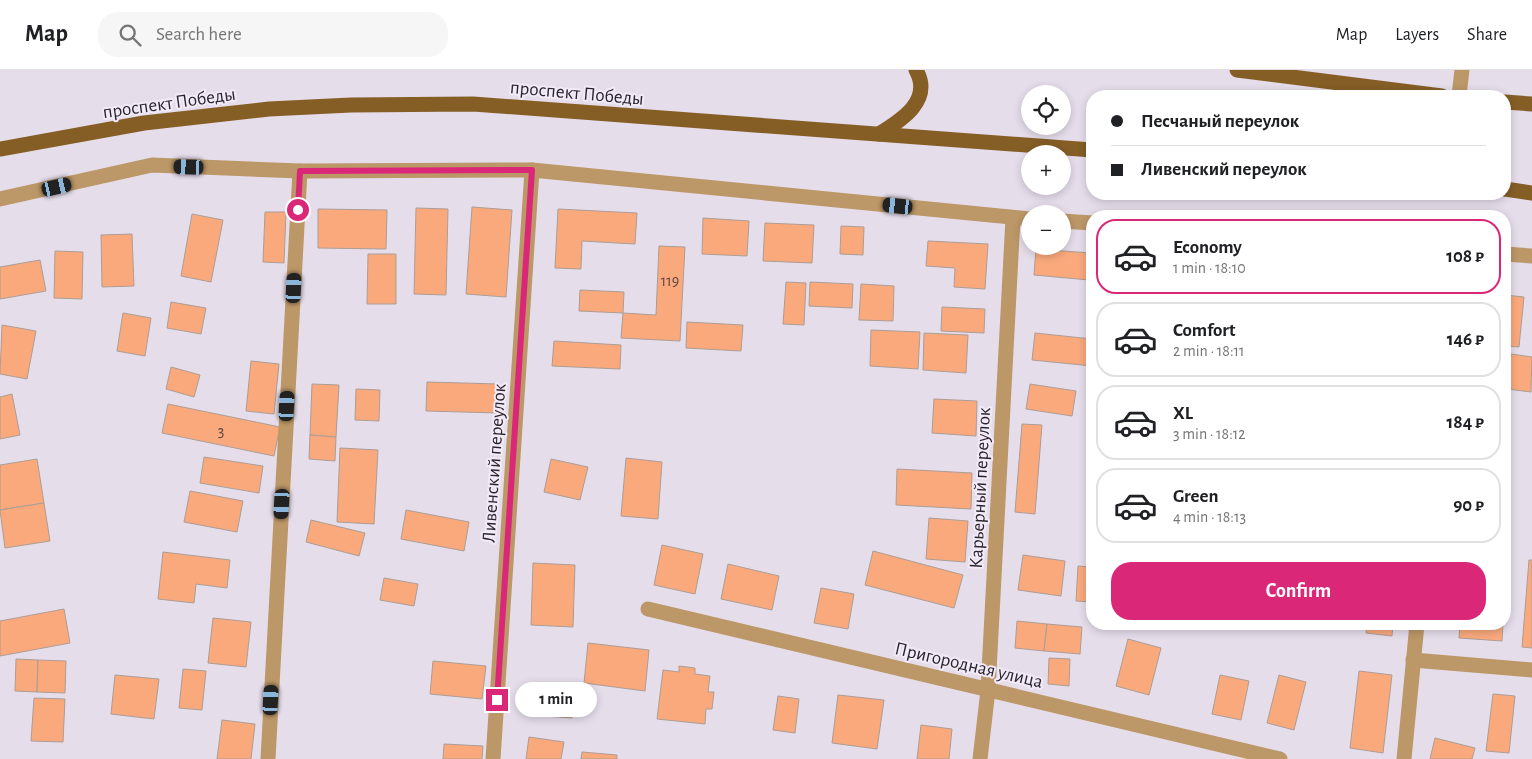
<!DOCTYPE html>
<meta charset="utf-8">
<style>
:root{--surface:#fff;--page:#f6f6f6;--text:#202124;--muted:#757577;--line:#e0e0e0;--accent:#db2777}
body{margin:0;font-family:"Alegreya Sans",sans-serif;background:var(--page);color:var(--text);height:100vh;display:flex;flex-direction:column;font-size:19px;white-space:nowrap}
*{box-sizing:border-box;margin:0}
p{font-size:16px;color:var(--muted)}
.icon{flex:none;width:28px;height:28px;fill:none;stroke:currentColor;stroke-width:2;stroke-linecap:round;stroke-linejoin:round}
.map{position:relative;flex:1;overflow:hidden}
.drawer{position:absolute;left:1086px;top:140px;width:425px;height:420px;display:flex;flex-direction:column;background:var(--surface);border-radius:20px;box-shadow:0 2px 8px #0003}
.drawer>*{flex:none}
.hud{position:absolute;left:1086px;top:20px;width:425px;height:110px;border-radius:20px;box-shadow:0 2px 8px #0003;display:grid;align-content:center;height:110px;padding:0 25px;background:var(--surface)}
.controls{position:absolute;left:1021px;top:15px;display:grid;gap:10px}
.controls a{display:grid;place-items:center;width:50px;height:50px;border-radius:50%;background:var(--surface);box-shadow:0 2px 8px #0003;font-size:25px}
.end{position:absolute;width:22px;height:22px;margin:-11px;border:6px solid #db2777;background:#fff;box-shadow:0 0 0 2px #fff}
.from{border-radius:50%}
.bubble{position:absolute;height:35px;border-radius:18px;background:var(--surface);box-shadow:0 2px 8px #0003;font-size:16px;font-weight:700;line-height:35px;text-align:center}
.car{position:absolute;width:15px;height:30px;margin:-15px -8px;border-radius:6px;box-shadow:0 0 4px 1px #0007;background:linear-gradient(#222 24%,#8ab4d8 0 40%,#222 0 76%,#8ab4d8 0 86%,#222 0)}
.hud b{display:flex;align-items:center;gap:18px;height:48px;font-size:19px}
.hud b+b{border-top:1px solid var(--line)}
.hud i{width:12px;height:12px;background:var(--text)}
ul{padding:9px 0 0;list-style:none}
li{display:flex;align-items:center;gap:15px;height:75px;margin:0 10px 8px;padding:0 15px;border:2px solid var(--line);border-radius:20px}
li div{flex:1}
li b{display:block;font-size:19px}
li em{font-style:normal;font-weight:700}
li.current{border-color:var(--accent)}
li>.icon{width:45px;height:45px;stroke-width:1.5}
.primary-button{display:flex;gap:10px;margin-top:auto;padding:10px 25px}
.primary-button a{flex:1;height:58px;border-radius:20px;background:var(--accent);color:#fff;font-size:20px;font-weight:700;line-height:58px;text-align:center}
header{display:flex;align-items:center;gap:30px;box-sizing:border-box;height:70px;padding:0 25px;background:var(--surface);border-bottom:1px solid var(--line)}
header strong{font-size:24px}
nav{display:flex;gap:28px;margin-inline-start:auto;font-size:18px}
.search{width:350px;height:45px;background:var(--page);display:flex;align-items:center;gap:12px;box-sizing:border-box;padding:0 18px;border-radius:20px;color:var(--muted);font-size:19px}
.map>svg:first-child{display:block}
.building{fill:#faa97d;stroke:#ac9d95}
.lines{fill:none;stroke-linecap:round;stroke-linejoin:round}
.street{stroke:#bc9767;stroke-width:15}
.primary{stroke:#855e26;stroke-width:15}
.route{stroke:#db2777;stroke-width:6}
.labels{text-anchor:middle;stroke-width:4;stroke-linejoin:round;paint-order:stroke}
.number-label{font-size:16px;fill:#5d4740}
.street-label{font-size:19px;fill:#29262b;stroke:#f3eaf9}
</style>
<header>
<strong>Map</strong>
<div class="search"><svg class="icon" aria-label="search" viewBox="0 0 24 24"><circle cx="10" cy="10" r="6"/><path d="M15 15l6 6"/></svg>Search here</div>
<nav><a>Map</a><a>Layers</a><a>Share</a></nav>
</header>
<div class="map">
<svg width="1532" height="689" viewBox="0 0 1532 689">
<rect width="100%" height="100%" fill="#e6ddeb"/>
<!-- building -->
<g class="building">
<path d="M472 137 512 140 506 227 466 224Z"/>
<path d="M416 138 448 139 446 225 414 224Z"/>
<path d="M318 139 387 140 386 179 318 178Z"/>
<path d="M558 139 637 143 635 174 582 171 581 199 555 198Z"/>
<path d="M265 142H286L284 193 263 192Z"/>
<path d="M192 144 223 150 211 212 181 206Z"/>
<path d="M703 148 749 151 747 186 702 184Z"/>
<path d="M765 153 814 155 812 193 763 191Z"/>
<path d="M841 156 864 157 863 185 840 184Z"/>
<path d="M132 164 134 216 102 217 101 165Z"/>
<path d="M928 171 988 174 985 219 954 217 955 198 926 196Z"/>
<path d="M659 176 685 177 680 271 621 268 623 243 656 245Z"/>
<path d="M1036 179 1091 183 1089 210 1034 205Z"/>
<path d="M55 181 83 182 82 229 54 228Z"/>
<path d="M368 184H396V234H367Z"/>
<path d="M40 190 46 221 0 229V197Z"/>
<path d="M786 212 806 213 804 255 783 254Z"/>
<path d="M810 212 853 214 852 238 809 236Z"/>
<path d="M861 214 894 216 893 251 859 250Z"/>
<path d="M580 220 624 222 623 243 579 241Z"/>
<path d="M1505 225 1524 227 1519 277 1505 276Z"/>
<path d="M171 232 206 238 201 264 167 258Z"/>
<path d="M942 237 985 239 984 263 941 261Z"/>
<path d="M123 243 151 248 145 286 117 281Z"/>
<path d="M687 252 743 255 741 281 686 278Z"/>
<path d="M2 255 36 261 27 309 0 304Z"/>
<path d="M871 260 920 262 918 299 870 296Z"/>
<path d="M924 263 968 265 966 303 923 300Z"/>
<path d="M1035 263 1092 269V296L1032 290Z"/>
<path d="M554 271 621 275 620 299 552 296Z"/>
<path d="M1511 284 1532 287 1531 322 1507 319Z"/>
<path d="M251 291 279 294 274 344 246 341Z"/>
<path d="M171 297 200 305 194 327 166 319Z"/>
<path d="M427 312 498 314V343L426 341Z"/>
<path d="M312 314 339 315 336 367 310 365Z"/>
<path d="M1030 314 1076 321 1072 346 1026 339Z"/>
<path d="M356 319 380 320 379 351 355 350Z"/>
<path d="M12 324 20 365 0 369V327Z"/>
<path d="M934 329 977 331 976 366 932 363Z"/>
<path d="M168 334 280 357 274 386 162 363Z"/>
<path d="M1022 354 1042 355 1035 444 1015 442Z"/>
<path d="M310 365 336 367 335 391 309 389Z"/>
<path d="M340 378 378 380 374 454 337 452Z"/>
<path d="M204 387 263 396 259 423 200 413Z"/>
<path d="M626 388 662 392 658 449 621 446Z"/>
<path d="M37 389 44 433 0 440V395Z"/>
<path d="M551 389 588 397 580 430 544 422Z"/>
<path d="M897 399 972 403 971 439 896 435Z"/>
<path d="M190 421 243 431 237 462 184 452Z"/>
<path d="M44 433 50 471 5 478 0 440Z"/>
<path d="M406 440 469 452 464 481 401 469Z"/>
<path d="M929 448 968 451 965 492 926 489Z"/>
<path d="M311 450 365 463 359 486 306 472Z"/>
<path d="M662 475 703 484 695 524 654 515Z"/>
<path d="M873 481 963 505 954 538 865 515Z"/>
<path d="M163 482 230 490 227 518 196 514 194 533 158 529Z"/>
<path d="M1023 485 1065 491 1061 526 1018 520Z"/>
<path d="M1529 490H1532V578L1522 577Z"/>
<path d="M533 493 575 495 573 557 531 555Z"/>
<path d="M728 494 779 506 772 540 721 529Z"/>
<path d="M1078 496 1092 497V532L1076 531Z"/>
<path d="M384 508 418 514 414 536 380 530Z"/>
<path d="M821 518 854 524 848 559 814 553Z"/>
<path d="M64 539 70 573 0 586V551Z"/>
<path d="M213 548 251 552 246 597 208 593Z"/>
<path d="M1017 551 1047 554 1044 581 1015 578Z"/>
<path d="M1047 554 1082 557 1080 584 1044 581Z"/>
<path d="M1367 554H1393L1392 566 1366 563Z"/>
<path d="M1460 554H1503L1502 571 1459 568Z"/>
<path d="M1128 569 1161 578 1149 625 1116 616Z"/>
<path d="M588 573 649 580 645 621 584 613Z"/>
<path d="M1049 588 1070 589 1069 616 1048 614Z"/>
<path d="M16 589 38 590 37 622 15 621Z"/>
<path d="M38 590 66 591 65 623 37 622Z"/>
<path d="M433 591 486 596 482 629 430 624Z"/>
<path d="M679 596 695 598V604L710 606 708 622H714L712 639H706L705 654 657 649 663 600 679 602Z"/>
<path d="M183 599 206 601 202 640 179 638Z"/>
<path d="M1359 601 1392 605 1383 683 1350 678Z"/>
<path d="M115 605 159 609 154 649 111 644Z"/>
<path d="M1220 605 1249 611 1241 650 1212 644Z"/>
<path d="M1279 605 1306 612 1294 660 1267 653Z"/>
<path d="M531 617 574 620 572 648 529 645Z"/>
<path d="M1493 624 1515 626 1509 683 1486 681Z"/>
<path d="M838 625 884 630 877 679 832 673Z"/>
<path d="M778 626 799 629 795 663 773 660Z"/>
<path d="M34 628 65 629 63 672 31 671Z"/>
<path d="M222 650 255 654 251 689H217Z"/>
<path d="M921 655 952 659 949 689H917Z"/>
<path d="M529 667 564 672 561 689H526Z"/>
<path d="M1435 668 1475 678 1472 689H1430Z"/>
<path d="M444 674 483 676 482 689H443Z"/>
<path d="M582 682 617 685V689H581Z"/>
</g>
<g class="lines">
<!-- street -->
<g class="street">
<path d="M1459 26 1462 0"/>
<path d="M0 129 152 95 300 101 532 100 1030 149"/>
<path d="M1062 151 1092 153"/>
<path d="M1505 184 1532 186"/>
<path d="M648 539 1280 689"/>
<path d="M1413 590 1532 600"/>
<path d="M268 689 300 101"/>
<path d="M493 689 532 100"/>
<path d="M980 689 988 620 1013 148"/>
<path d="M1404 689 1417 554"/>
</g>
<!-- primary -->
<g class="primary">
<path d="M1237 0 1442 26"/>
<path d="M1505 32 1532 34"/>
<path d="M879 64C902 50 933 30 916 0"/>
<path d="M0 79 144 53 269 39 351 35 473 34 1092 80"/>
<path d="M1505 119 1532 123"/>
</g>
</g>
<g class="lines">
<!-- route -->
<path class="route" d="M298 140 300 101 532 100 497 630"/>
</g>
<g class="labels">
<!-- number labels -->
<g class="number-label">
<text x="670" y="216">119</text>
<text x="221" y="366">3</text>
</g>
<!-- street labels -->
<g class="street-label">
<text transform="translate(577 22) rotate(5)" y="7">проспект Победы</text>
<text transform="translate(169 32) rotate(-8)" y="7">проспект Победы</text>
<text transform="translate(493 393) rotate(-86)" y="7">Ливенский переулок</text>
<text transform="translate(979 418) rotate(-87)" y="7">Карьерный переулок</text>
<text transform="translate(969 594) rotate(13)" y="7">Пригородная улица</text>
</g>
</g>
</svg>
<div class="controls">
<a><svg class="icon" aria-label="locate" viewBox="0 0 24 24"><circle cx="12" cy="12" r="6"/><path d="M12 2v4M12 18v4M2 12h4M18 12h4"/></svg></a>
<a>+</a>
<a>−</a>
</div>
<i class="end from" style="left:298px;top:140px"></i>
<i class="end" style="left:497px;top:630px"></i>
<div class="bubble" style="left:515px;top:612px;width:82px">1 min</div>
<i class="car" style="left:189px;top:97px;rotate:272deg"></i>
<i class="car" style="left:57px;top:117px;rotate:77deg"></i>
<i class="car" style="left:898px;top:136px;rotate:276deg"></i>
<i class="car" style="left:294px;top:218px;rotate:3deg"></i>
<i class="car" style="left:287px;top:336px;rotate:3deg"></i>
<i class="car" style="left:282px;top:434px;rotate:183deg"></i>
<i class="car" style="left:271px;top:630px;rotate:3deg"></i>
<div class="hud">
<b><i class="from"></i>Песчаный переулок</b>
<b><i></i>Ливенский переулок</b>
</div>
<section class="drawer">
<ul>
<li class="current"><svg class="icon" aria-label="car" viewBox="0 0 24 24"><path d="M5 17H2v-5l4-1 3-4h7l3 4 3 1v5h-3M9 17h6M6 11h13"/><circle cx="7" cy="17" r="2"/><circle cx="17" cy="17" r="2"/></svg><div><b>Economy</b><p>1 min · 18:10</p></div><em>108 ₽</em></li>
<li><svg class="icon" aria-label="car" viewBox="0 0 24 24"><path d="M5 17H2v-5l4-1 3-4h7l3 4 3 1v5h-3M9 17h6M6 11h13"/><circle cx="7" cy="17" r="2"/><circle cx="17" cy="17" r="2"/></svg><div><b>Comfort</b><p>2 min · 18:11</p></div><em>146 ₽</em></li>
<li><svg class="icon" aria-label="car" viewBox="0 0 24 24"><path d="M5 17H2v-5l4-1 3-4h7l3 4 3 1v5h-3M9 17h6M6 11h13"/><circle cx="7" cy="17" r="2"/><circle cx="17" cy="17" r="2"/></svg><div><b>XL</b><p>3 min · 18:12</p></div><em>184 ₽</em></li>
<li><svg class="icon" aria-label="car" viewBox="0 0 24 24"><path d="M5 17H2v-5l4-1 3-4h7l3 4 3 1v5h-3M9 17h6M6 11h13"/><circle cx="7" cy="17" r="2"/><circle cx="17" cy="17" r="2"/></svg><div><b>Green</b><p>4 min · 18:13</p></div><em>90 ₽</em></li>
</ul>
<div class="primary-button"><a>Confirm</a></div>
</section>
</div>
